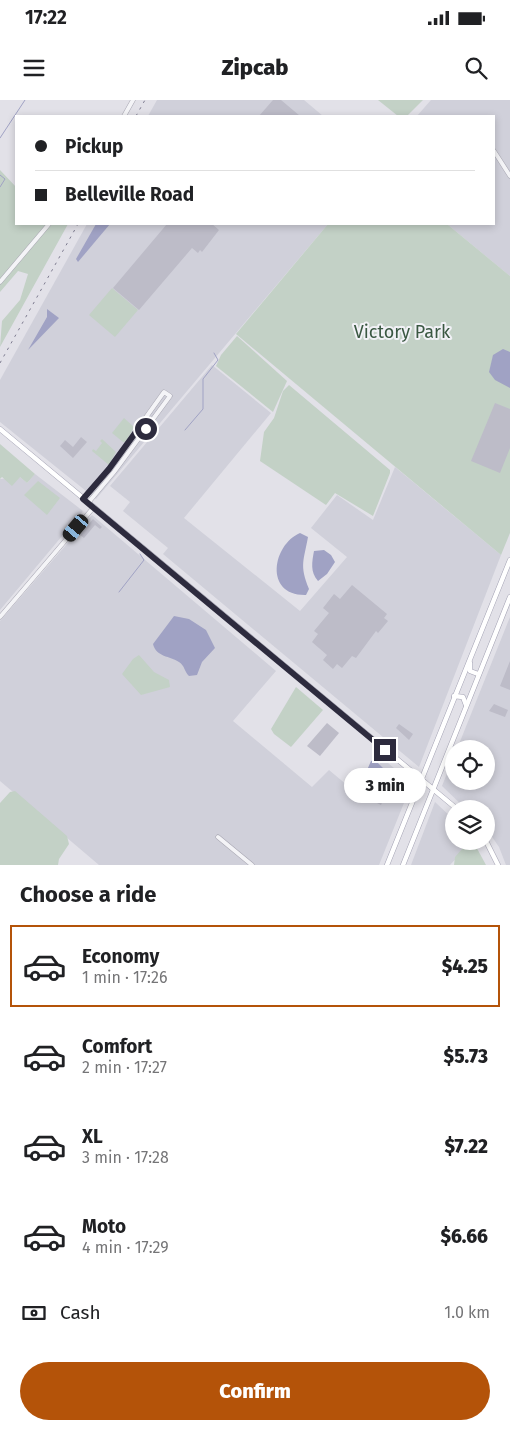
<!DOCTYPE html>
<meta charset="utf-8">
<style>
:root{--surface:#fff;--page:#f6f6f6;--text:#202124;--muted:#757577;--line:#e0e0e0;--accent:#b45309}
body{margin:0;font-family:"Fira Sans",sans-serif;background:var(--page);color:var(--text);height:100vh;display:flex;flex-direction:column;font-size:19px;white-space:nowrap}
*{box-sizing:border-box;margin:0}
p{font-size:16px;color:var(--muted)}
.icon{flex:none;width:28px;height:28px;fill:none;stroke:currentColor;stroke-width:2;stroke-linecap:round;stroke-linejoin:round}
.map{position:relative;height:765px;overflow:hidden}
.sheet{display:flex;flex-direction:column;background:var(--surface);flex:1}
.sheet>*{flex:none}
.guide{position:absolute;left:15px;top:15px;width:480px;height:110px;border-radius:0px;box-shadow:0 2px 8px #0003;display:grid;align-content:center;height:110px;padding:0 20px;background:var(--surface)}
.fabs{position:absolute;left:445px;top:640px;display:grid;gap:10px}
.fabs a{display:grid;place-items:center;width:50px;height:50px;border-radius:50%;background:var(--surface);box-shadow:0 2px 8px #0003;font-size:25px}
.end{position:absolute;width:22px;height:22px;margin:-11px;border:6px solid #2d2b3e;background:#fff;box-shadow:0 0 0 2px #fff}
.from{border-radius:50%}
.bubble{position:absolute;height:35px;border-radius:18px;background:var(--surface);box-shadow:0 2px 8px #0003;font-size:16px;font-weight:800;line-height:35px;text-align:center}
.car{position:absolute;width:15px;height:30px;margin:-15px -8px;border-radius:6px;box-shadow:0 0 4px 1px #0007;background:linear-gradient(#222 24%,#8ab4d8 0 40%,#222 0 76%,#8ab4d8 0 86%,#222 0)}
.guide b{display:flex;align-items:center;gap:18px;height:48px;font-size:19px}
.guide b+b{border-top:1px solid var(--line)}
.guide i{width:12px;height:12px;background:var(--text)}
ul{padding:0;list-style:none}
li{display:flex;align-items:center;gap:15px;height:82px;margin:0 10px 8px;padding:0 10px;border:2px solid transparent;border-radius:0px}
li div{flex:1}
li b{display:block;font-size:19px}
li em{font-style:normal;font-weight:800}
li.active{border-color:var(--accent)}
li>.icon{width:45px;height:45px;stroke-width:1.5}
h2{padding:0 20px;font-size:22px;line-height:60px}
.pay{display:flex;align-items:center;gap:12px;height:55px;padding:0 20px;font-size:19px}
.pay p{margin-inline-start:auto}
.button{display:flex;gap:10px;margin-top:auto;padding:10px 20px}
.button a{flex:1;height:58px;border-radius:30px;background:var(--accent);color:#fff;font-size:20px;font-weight:800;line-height:58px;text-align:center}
.status{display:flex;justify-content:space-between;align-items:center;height:35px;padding:0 25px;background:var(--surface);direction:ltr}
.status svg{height:14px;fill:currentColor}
header{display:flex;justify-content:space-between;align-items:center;height:65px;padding:0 20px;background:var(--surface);font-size:22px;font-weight:800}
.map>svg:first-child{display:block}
.built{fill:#d0d0da}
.green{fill:#c3d1c6}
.water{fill:#a0a2c4}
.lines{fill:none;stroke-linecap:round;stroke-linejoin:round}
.stream{stroke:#a0a2c4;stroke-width:1}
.building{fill:#bdbcc8}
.minor-casing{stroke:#a8a7b2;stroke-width:5}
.major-casing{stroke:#a3a2b3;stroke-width:5.5}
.minor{stroke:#f4f4f7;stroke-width:4}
.major{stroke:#fff;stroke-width:4.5}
.rail{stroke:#7e7c90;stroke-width:1;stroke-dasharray:2.5 5;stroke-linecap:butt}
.route{stroke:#2d2b3e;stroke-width:6}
.labels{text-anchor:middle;stroke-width:4;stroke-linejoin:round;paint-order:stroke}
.park-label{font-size:18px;fill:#3a5842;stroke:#f1f1f6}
</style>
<div class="status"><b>17:22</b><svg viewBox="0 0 49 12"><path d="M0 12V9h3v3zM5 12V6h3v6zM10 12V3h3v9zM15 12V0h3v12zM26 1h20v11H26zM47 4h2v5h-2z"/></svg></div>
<header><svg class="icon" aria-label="menu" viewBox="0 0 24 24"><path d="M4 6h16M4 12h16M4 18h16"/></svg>Zipcab<svg class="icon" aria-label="search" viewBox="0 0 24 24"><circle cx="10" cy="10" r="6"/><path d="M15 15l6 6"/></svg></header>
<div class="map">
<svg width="510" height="765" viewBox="0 0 510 765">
<rect width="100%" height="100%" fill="#e2e1e8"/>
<!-- built -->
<g class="built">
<path d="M157 0H304L323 16H148Z"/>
<path d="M431 0H510V176L447 124H494V16H417Z"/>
<path d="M87 124H328L96 399 0 322V280Z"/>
<path d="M212 265 271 313 184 418 300 511 347 457 311 428 337 395 373 420 395 367 501 455 419 667 163 454 168 448 123 411 130 402 110 386Z"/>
<path d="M35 374 83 411 0 510V379L20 377 27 383Z"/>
<path d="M92 415 276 571 233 621 312 687 329 670 365 700 382 658 412 683 379 765H99L0 681V521Z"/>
<path d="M510 517V765H506L499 747 486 728V709H466L442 686 454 656V681H486V649H457Z"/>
<path d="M435 702 454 720V741H472L450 765H411Z"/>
</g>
<!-- green -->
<g class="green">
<path d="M378 0H423L407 16H398Z"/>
<path d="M0 70 16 87V124H68L0 247 2 221 20 200 28 174 18 171 0 192Z"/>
<path d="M328 124H447L510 176V433L501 455 236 234Z"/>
<path d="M112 188 138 210 115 237 89 215Z"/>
<path d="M237 236 287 281 273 312 216 266 221 255Z"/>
<path d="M289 285 390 370V373L373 416 335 393 326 405 260 361 264 332 274 318 283 291Z"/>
<path d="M124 318 134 327 126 342H123L112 333Z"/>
<path d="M102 339 116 352 109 365 92 351 93 349 96 351 102 343 100 341Z"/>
<path d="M0 344 35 374 27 383 20 377 12 386 2 377 0 379Z"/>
<path d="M38 381 60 398 47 415 24 395Z"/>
<path d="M139 555 154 572 169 580 170 587 141 595 122 574 133 559Z"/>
<path d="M296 587 323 610 291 647 274 634 271 629Z"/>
<path d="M15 691 67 736 69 744 59 759 58 765H0V703L10 692Z"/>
<path d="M469 741 474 743 486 765H454L455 757Z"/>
</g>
<!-- water -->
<g class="water">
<path d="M96 124H110L78 162 76 159Z"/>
<path d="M47 209 59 218 28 250 47 217Z"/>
<path d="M503 249 510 252V288L495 280 489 272 493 255Z"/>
<path d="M300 433 308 437C304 460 299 465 309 489L306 495C264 496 272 445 300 433Z"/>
<path d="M324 450 331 455 335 462 327 474 318 481C310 472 312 462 314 451Z"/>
<path d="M174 516 189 519 206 530 215 548 202 562 197 575 189 576C184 571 185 566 179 562 170 556 156 557 153 544Z"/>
<path d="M375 660 383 668 374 673 363 697 360 699 358 691 371 661Z"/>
</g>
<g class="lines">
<!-- stream -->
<g class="stream">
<path d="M0 38 25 0"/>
<path d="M0 75 5 79 0 87"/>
<path d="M185 330 203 309V279L218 260 214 253"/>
<path d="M119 492 144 460 140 454"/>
</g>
</g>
<!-- building -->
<g class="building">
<path d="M273 0H281L300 16H259Z"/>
<path d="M167 124H212L219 130 202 152 200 150 198 153 192 148 139 210 113 188Z"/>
<path d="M495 303 510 309V348L500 373 471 361Z"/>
<path d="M81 337 87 342 73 358 60 346 65 340 73 347Z"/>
<path d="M93 419 102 427 100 429 95 425 84 438 80 435Z"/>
<path d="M352 485 387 514 384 518 388 521 378 533 376 531 356 558 352 556 342 568 337 564 333 569 323 560 327 555 312 542 318 534 314 531 329 513 323 508 334 494 340 499Z"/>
<path d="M510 561V590L500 586Z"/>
<path d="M494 604 508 610 505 617 489 611Z"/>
<path d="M327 623 339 633 320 656 307 646Z"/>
<path d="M399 624 413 634 409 640 396 628Z"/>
<path d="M380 684 388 688 381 705 373 701Z"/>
</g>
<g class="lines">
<!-- minor casing -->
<g class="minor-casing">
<g id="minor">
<path d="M124 16 133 0"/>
<path d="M494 51 510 76"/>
<path d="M0 182 49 124"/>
<path d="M83 399 109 369 164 292 170 296 114 372 88 403"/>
<path d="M0 517 94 407"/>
<path d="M218 737 252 765"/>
</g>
</g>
<!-- major casing -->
<g class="major-casing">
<g id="major">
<path d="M0 329 457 709"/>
<path d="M470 563V571L478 574"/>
<path d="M454 596 463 597 466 605"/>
<path d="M486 741 498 765"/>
<path d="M387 765 510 460"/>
<path d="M403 765 510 497"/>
</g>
</g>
<!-- minor -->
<use href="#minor" class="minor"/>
<!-- major -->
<use href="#major" class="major"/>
<!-- rail -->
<g class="rail">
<path d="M136 16 145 0"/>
<path d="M0 263 78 124"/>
</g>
</g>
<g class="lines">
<!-- route -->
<path class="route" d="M146 329 141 325 109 369 83 399 385 650"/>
</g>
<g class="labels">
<!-- park labels -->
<g class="park-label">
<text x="402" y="238">Victory Park</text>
</g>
</g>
</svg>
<div class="fabs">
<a><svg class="icon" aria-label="locate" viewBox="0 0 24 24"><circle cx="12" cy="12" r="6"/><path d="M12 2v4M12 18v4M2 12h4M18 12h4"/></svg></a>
<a><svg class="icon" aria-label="layers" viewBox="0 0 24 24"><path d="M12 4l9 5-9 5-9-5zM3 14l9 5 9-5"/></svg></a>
</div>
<i class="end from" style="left:146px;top:329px"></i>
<i class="end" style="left:385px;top:650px"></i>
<div class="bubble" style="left:344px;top:668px;width:82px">3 min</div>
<i class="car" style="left:76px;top:428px;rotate:220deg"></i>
<div class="guide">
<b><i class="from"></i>Pickup</b>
<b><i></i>Belleville Road</b>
</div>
</div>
<section class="sheet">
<h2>Choose a ride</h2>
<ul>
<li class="active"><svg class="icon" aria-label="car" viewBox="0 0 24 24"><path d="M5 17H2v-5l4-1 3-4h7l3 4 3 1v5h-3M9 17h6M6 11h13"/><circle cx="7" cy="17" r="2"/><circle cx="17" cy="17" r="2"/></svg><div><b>Economy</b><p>1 min · 17:26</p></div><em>$4.25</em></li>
<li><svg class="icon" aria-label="car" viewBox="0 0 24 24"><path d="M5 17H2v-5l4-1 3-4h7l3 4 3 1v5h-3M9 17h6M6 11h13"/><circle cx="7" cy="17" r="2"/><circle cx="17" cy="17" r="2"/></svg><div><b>Comfort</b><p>2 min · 17:27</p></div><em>$5.73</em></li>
<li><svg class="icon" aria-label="car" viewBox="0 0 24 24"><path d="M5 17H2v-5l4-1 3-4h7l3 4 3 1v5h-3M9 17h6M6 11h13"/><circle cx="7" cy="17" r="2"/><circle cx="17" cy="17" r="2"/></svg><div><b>XL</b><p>3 min · 17:28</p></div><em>$7.22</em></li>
<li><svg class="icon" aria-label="car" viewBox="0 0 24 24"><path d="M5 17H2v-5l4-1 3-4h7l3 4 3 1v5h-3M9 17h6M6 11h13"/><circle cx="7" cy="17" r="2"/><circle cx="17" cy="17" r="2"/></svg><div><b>Moto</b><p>4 min · 17:29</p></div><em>$6.66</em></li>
</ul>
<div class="pay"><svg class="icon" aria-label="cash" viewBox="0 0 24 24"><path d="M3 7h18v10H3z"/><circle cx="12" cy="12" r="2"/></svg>Cash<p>1.0 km</p></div>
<div class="button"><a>Confirm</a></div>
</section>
